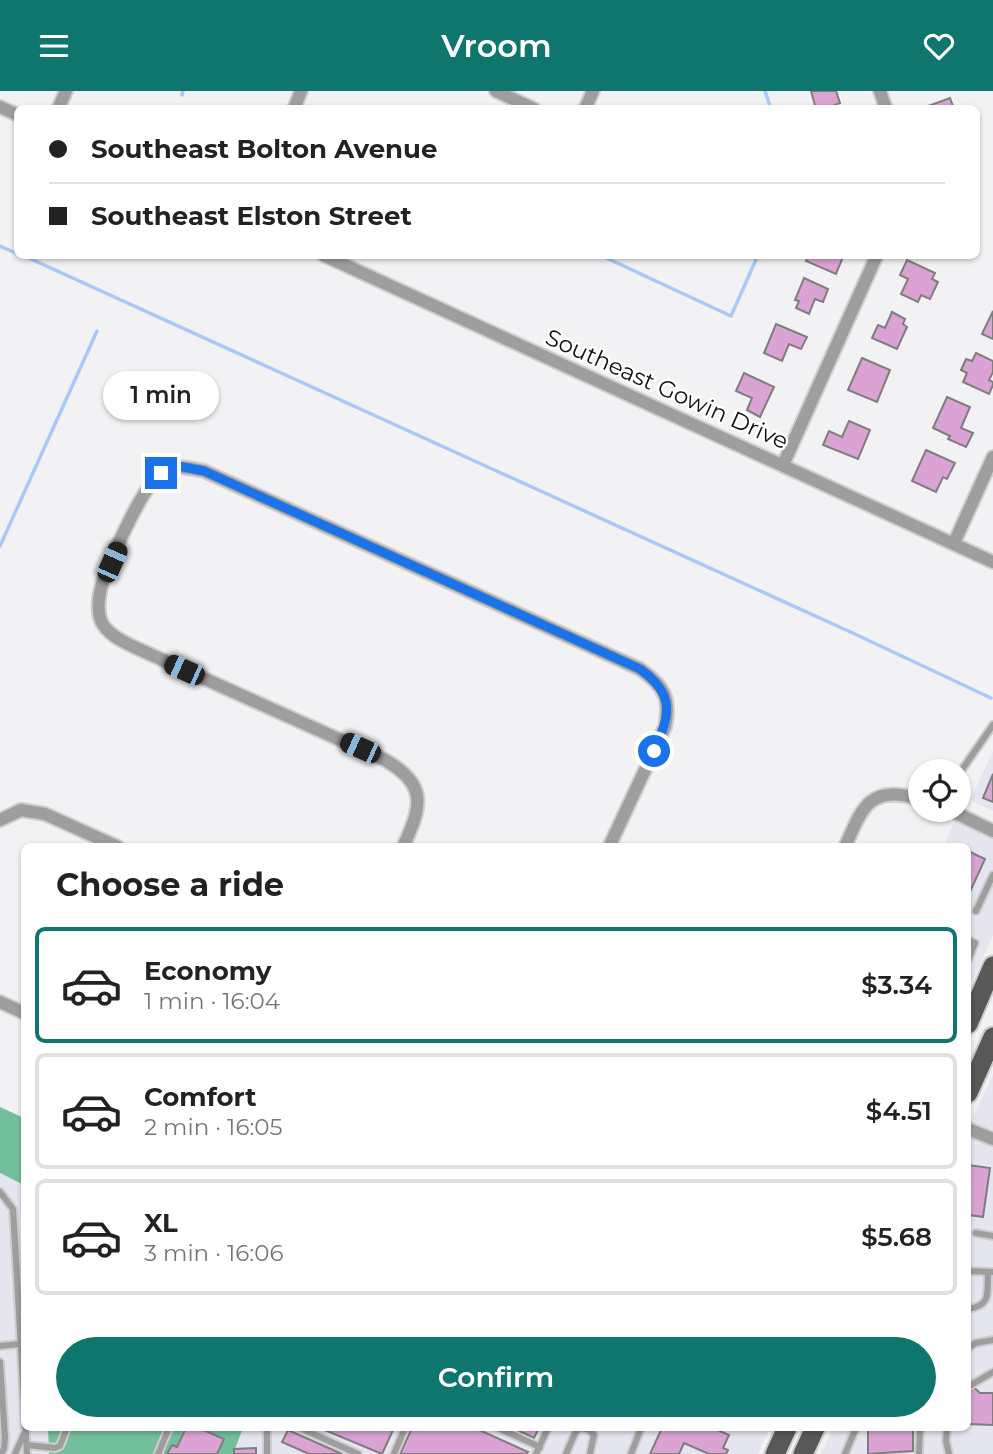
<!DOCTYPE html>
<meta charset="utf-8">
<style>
:root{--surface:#fff;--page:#f6f6f6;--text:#222;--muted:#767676;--line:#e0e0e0;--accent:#0f766e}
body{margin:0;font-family:Montserrat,sans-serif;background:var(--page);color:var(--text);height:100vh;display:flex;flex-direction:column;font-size:26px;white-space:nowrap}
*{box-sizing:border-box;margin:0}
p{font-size:23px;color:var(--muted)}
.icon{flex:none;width:38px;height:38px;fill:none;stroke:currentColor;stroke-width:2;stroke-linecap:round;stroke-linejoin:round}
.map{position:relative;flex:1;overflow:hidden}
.side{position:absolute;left:21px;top:752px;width:950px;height:588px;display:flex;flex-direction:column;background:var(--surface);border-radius:10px;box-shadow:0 2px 5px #0004}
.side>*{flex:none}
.top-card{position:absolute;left:14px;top:14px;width:966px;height:154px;border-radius:10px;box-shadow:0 2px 5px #0004;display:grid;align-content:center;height:154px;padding:0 35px;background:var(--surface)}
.buttons{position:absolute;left:908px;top:668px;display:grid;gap:14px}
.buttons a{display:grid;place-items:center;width:63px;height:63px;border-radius:50%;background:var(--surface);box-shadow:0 2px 5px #0004;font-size:35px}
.end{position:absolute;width:32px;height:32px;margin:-16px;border:9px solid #1a73e8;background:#fff;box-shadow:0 0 0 4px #fff}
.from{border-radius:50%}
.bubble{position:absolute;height:49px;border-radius:24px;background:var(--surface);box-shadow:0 2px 5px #0004;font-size:23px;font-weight:600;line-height:49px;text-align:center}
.car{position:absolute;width:21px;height:42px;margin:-21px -10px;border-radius:9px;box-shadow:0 0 5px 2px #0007;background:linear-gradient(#222 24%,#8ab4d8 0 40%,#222 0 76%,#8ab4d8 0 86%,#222 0)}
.top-card b{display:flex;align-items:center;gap:24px;height:66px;font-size:26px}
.top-card b+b{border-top:2px solid var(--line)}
.top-card i{width:18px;height:18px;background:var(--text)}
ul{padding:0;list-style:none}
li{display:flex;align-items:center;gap:21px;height:116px;margin:0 14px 10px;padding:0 21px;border:4px solid var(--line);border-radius:10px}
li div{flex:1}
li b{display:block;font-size:26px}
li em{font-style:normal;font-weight:600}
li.active{border-color:var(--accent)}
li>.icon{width:63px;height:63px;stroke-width:1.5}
h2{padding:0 35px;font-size:32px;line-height:84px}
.button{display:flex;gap:14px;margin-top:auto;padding:14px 35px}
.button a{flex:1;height:80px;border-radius:42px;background:var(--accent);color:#fff;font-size:28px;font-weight:600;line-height:80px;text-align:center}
header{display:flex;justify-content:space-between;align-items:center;height:91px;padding:0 35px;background:var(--accent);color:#fff;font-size:32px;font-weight:600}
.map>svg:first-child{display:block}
.built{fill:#e5e5ef}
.forest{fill:#74bf9b}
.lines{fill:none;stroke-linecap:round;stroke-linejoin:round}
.stream{stroke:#a8c9f7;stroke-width:3.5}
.building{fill:#daa3d4;stroke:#807d7f;stroke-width:2}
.service-casing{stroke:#ceced0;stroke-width:10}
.minor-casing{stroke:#ceced0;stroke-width:16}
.primary-casing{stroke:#ceced0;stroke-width:23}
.service{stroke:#9f9d9d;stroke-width:6}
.minor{stroke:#9f9d9d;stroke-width:12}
.primary{stroke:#5a5857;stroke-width:19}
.route{stroke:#1a73e8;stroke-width:9}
.labels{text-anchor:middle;stroke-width:5;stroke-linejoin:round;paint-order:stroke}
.street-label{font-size:23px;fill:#0e0e0f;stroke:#fff}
</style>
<header><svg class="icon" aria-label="menu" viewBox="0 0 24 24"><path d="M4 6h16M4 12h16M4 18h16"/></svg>Vroom<svg class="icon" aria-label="heart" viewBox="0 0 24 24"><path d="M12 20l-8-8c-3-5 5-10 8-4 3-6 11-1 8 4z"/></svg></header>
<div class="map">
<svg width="993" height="1363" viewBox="0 0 993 1363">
<rect width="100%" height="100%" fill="#f2f2f5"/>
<!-- built -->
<g class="built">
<path d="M993 660V720L970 709Z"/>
<path d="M956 728 993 746V844L968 900V756H943Z"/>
<path d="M993 983V1042L970 1033Z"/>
<path d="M968 1044 993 1054V1363H821L833 1337H968Z"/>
<path d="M0 1082 24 1094V1337H48L49 1363H0Z"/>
<path d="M243 1337H770L758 1363H233Z"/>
</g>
<!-- forest -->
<g class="forest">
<path d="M0 1016 24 1027V1094L0 1082Z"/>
<path d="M48 1337H243L233 1363H49Z"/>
</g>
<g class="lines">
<!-- stream -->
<g class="stream">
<path d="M765 0 771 18"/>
<path d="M182 4 183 0"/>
<path d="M0 155 18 163"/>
<path d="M22 164 857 544 991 607"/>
<path d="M600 164 731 225 758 164"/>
<path d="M0 455 97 240"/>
</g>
</g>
<!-- building -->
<g class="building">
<path d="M811 0H836L840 12 825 18H816Z"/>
<path d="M950 7 954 18H920Z"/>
<path d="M808 164H840L843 166 836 183 806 170Z"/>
<path d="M907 169 935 182 932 188 938 191 930 208 921 204 918 211 901 203 908 188 900 184Z"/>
<path d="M804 187 828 198 823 211 815 208 809 223 796 217 799 210 795 209Z"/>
<path d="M993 220V248L982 243Z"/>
<path d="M892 221 905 228 903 233 907 236 897 258 872 247 878 234 885 237Z"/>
<path d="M776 233 807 246 801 258 789 253 782 270 764 262Z"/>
<path d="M976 262 993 270V281L989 289 993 291V294L989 303 963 291 967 282 961 279 966 268 972 270Z"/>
<path d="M862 267 890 279 877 311 848 299Z"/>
<path d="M744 282 774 296 760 326 747 319 752 307 736 300Z"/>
<path d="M947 306 970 316 961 337 973 342 966 356 948 348 950 345 933 337Z"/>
<path d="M849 330 870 339 858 368 823 354 829 340 842 346Z"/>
<path d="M926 359 955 372 947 388 943 386 936 401 912 390Z"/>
<path d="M993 683V711L983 707Z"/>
<path d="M968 760 985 768 968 805Z"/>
<path d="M968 1074 990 1077 983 1126 969 1124 968 1132Z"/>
<path d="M968 1291 980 1302H993V1334L968 1333Z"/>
<path d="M186 1337H199L224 1348 217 1363H167L172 1354 177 1356Z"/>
<path d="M320 1337H394L382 1363Z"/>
<path d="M412 1337H475L528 1361 526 1363H400Z"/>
<path d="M513 1337H539L534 1347Z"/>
<path d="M662 1337H713L729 1344 723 1357 728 1359 726 1363H709L684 1352 679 1363H650Z"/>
<path d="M868 1337H913V1360L868 1363Z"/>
<path d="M288 1339 342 1363H309L282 1351Z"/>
<path d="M256 1357V1363H234V1358Z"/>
</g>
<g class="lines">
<!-- service casing -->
<g class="service-casing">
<g id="service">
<path d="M959 683 993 634"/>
<path d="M976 820 993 784"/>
<path d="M968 849 975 852 968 869"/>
<path d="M0 1101 13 1118 27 1363"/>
<path d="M976 1142 993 1145"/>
<path d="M968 1180 993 1181"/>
<path d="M968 1218C992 1214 987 1202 988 1181"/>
<path d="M0 1255 19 1253"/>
<path d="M968 1257 976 1252 993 1249"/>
<path d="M0 1271 5 1346 4 1358 1 1363"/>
<path d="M971 1294 993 1281"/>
<path d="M267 1337V1363"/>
<path d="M300 1337 358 1363"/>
<path d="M498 1337 540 1356"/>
<path d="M947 1337 946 1350 949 1363"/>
<path d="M27 1354 55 1357 60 1355 67 1337"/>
<path d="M15 1363 24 1343"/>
<path d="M158 1363 169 1337"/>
<path d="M394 1363 405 1337"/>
<path d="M536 1363 548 1337"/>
<path d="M566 1363 576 1340 582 1337 589 1339 594 1344 590 1363"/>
<path d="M631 1363 641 1337"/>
<path d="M845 1363 856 1337"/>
<path d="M919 1363 920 1337"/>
</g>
</g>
<!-- minor casing -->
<g class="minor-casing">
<g id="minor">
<path d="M496 0 534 18"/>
<path d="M880 0 886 18"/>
<path d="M0 16 18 24"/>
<path d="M58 18 66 0"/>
<path d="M294 18 301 0"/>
<path d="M585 18 593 0"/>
<path d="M323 164 993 471"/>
<path d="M783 374 877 164"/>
<path d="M954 452 993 366"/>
<path d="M950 719 993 740"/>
<path d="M0 729 21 719 45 723 118 756"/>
<path d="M403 756C422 715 428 694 385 669L134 556C122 550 107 543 101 530 97 519 99 504 102 493 110 470 143 392 163 381 176 373 189 377 204 380L640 578C664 595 671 607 665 636L609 756"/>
<path d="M845 756C863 714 870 694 920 708"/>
<path d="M0 911 24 922"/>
<path d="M968 1038 993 1048"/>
</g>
</g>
<!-- primary casing -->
<g class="primary-casing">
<g id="primary">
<path d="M968 933 993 875"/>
<path d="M968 1002 993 946"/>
<path d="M775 1363 787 1337"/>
<path d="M803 1363 815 1337"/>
</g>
</g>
<!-- service -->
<use href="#service" class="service"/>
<!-- minor -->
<use href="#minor" class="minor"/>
<!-- primary -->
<use href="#primary" class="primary"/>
</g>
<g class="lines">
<!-- route -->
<path class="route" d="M161 382 178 375 204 380 640 578C676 604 670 624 654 660"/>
</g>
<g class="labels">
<!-- street labels -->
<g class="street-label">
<text transform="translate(667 298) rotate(24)" y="8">Southeast Gowin Drive</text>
</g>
</g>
</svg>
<div class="buttons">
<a><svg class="icon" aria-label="locate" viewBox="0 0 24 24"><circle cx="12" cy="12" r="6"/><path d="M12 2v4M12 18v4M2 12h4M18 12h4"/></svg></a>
</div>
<i class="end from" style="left:654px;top:660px"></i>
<i class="end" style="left:161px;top:382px"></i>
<div class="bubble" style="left:103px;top:280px;width:116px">1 min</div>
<i class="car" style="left:112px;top:471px;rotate:24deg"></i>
<i class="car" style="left:184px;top:579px;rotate:294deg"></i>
<i class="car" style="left:360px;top:657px;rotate:294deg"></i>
<div class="top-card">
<b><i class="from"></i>Southeast Bolton Avenue</b>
<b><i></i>Southeast Elston Street</b>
</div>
<section class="side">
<h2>Choose a ride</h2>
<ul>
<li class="active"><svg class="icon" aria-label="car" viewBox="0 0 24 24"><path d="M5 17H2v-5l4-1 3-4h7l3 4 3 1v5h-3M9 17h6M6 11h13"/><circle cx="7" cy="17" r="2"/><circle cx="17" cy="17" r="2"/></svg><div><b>Economy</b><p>1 min · 16:04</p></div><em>$3.34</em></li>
<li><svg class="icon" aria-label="car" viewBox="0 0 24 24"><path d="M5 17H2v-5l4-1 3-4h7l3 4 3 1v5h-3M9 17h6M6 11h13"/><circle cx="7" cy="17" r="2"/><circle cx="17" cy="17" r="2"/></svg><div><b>Comfort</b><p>2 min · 16:05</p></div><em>$4.51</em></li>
<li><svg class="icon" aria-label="car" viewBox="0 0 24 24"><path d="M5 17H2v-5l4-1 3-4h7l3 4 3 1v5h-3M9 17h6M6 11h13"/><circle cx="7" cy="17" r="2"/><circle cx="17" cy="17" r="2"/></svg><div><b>XL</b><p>3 min · 16:06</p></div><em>$5.68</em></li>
</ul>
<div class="button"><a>Confirm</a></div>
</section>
</div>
